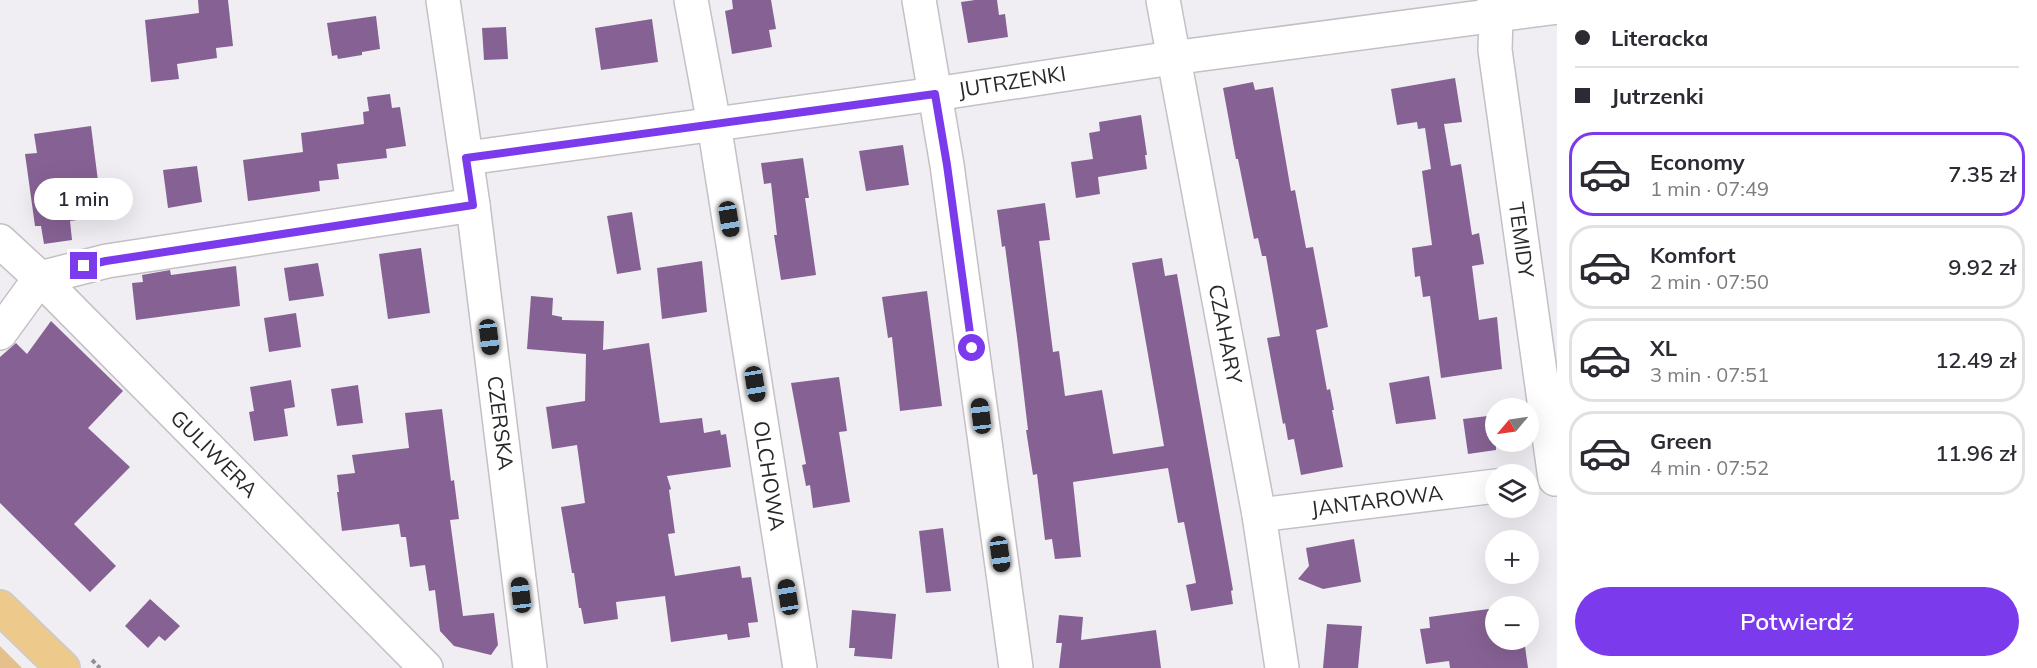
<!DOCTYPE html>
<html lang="pl">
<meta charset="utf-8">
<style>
:root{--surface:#fff;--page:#f2f2f3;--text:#2b2b33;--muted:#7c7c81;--line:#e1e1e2;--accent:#7c3aed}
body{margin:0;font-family:Mulish,sans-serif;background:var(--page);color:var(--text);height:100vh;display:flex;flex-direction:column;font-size:22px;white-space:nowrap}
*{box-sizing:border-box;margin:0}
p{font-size:20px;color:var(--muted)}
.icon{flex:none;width:33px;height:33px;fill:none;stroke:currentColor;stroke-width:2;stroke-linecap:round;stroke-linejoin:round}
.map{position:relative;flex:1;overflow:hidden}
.panel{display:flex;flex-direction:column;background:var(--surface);width:480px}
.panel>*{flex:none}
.top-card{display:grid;align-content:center;height:132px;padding:0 18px;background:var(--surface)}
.needle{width:39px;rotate:241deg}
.controls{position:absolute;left:1485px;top:398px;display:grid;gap:12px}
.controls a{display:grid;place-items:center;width:54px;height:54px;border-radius:50%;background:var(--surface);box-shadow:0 6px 24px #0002;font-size:30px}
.end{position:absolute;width:27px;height:27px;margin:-14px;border:8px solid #7c3aed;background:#fff;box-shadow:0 0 0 3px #fff}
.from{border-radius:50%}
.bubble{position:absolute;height:42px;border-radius:21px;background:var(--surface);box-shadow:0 6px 24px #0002;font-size:20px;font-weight:600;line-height:42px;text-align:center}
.car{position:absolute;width:18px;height:36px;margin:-18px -9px;border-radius:8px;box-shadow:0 0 4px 2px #0007;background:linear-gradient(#222 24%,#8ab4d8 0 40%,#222 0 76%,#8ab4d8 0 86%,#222 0)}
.top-card b{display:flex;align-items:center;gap:21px;height:57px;font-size:22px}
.top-card b+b{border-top:2px solid var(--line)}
.top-card i{width:15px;height:15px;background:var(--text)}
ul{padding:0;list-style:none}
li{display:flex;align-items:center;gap:18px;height:84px;margin:0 12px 9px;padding:0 6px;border:3px solid var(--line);border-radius:24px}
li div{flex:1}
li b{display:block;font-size:22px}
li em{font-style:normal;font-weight:600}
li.active{border-color:var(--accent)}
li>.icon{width:54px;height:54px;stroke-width:1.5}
.action{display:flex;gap:12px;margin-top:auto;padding:12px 18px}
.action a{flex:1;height:69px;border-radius:36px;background:var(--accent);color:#fff;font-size:24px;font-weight:600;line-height:69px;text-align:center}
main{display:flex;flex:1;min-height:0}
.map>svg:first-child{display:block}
.green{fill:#e3c08c}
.building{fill:#866294}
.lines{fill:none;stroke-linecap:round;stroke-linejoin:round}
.minor-casing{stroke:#c4c0c5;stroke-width:36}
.major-casing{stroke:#cbcbcc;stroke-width:36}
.path{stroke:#929094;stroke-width:4;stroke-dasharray:4.5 3;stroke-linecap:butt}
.minor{stroke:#fff;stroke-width:33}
.major{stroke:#edca8c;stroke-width:33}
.route{stroke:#7c3aed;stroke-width:8}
.labels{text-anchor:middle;stroke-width:6;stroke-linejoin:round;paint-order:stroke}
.street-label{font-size:21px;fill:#282729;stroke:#fff}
</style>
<main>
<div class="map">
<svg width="1557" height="668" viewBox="0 0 1557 668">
<rect width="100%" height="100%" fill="#f1eef3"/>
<!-- green -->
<path class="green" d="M0 646 22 668H0Z"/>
<!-- building -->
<g class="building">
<path d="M198 0H228L233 46 216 48 217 58 177 64 179 79 151 82 145 20 199 13Z"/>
<path d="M732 0H771L776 29 769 30 772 47 732 54 725 11 733 9Z"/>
<path d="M975 0H997L999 15 1005 14 1008 37 968 43 961 2Z"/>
<path d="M376 16 380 49 362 52V55L338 59 337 55 332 56 327 23Z"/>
<path d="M652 19 658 62 601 70 595 28Z"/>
<path d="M506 27 508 59 484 60 482 28Z"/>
<path d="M1455 78 1462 122 1444 124 1451 166 1461 164 1472 235 1479 233 1484 264 1472 266 1479 320 1497 317 1502 369 1441 378 1430 296 1423 297 1420 276 1415 277 1412 248 1432 245 1422 171 1431 169 1425 128 1418 129 1417 122 1397 125 1391 89Z"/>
<path d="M1253 82 1255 90 1273 87 1291 191 1295 190 1306 248 1313 247 1328 327 1316 330 1327 390 1330 389 1334 410H1332L1343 467 1301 475 1294 439 1288 440 1285 423 1283 424 1267 338 1280 336 1266 256H1262L1258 238 1254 239 1238 159H1236L1223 88Z"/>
<path d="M390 94 392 108 400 107 406 146 386 149 387 158 337 164 339 179 319 181 320 191 248 201 243 160 303 152 301 133 364 124 363 112 369 111 367 97Z"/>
<path d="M1141 115 1147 155H1145L1147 169 1098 177 1100 194 1076 198 1071 162 1093 159 1089 133 1100 131 1099 122Z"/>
<path d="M91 126 98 181 72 184 77 220 70 221 72 240 44 244 41 226H35L25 154 37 153 34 134Z"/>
<path d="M903 145 909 185 866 191 859 151Z"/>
<path d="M803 158 809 198H805L816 275 781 280 774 235H777L771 183 764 184 761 163Z"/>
<path d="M197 166 202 202 168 208 163 170Z"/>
<path d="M1045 203 1050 240 1039 241 1053 352 1059 351 1065 396 1102 390 1113 454 1164 446 1132 263 1162 258 1165 276 1177 274 1233 590 1231 591 1233 604 1191 611 1186 585 1196 583 1184 522 1178 523 1168 468 1073 482 1081 557 1055 559 1052 539 1045 540 1037 474 1033 475 1026 430H1028L1017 337 1005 246 1002 247 997 210Z"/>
<path d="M632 212 641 270 617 274 607 216Z"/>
<path d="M421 248 430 313 388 319 379 254Z"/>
<path d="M702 261 707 312 662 319 657 268Z"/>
<path d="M318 263 324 296 289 301 284 268Z"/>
<path d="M236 266 240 306 136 320 132 283 143 282 142 275 170 270 171 275Z"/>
<path d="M927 291 942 406 900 411 892 337 888 338 882 297Z"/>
<path d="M531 296 553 298 552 315 562 317V320L604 321 603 350 649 343 660 423 702 418 704 433 720 430 721 435 726 434 731 467 667 476 671 489 669 490 675 533 668 534 675 576 740 566 742 578 751 577 758 622 748 623 750 637 728 640 727 634 671 642 665 596 616 602 618 619 584 624 581 608H579L574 573H572L561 507 585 503 577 445 552 449 546 407 585 401 586 354 527 349Z"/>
<path d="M296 313 301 347 269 352 264 318Z"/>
<path d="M51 321 123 391 88 428 130 467 74 524 116 566 90 592 0 503V357L16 343 27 354Z"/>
<path d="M1429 376 1436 419 1396 424 1389 383Z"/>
<path d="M839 377 847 431 839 432 850 502 813 508 810 485 806 486 802 465 806 464 791 383Z"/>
<path d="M291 380 295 407 284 409 288 436 254 441 249 412 254 411 250 387Z"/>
<path d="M358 385 363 423 337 426 331 389Z"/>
<path d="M442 409 451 481 454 480 459 519 450 520 463 616 494 613 498 645 491 655 454 646 440 631 435 590 429 591 425 565 410 567 406 537H401L399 524 342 531 337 492H339L337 475 355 473 352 455 409 448 405 413Z"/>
<path d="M1496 415V450L1468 454 1463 419Z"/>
<path d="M943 528 951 591 926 593 919 531Z"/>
<path d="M1354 539 1361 582 1323 589 1298 579 1309 566 1306 548Z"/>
<path d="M150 599 180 626 165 641 159 636 148 648 125 626Z"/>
<path d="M1496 608V639H1524L1528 668H1450L1449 661 1426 664 1420 629 1430 628 1429 617Z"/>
<path d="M852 610 896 614 892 659 854 656 855 648H849Z"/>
<path d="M1059 615 1083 617 1081 640 1156 630 1161 668H1059L1062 643H1056Z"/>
<path d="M1327 624 1362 626 1358 668H1323Z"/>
</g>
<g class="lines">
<!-- minor casing -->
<g class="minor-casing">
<g id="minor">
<path d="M443 0 473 205 530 668"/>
<path d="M691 0 714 124 800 668"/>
<path d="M919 0 947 165 1016 668"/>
<path d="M1163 0 1259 515 1282 668"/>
<path d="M1494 0 1496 15 1495 50 1555 479"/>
<path d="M467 158 935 94 1172 58 1557 7"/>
<path d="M0 241 40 278 426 668"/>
<path d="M0 333 40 278 107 261 473 205"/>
<path d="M1259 515 1496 486"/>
</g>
</g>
<!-- major casing -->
<g class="major-casing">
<path id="major" d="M0 607 63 668"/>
</g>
<!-- path -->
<path class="path" d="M92 660 100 668"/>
<!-- minor -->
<use href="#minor" class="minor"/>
<!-- major -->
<use href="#major" class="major"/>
</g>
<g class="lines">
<!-- route -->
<path class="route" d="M84 266 106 261 473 205 466 158 935 94 947 165 972 348"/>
</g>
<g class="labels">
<!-- street labels -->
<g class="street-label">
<text transform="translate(1012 82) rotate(-9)" y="7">JUTRZENKI</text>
<text transform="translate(1521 240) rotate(82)" y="7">TEMIDY</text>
<text transform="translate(1225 334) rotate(79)" y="7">CZAHARY</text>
<text transform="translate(500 423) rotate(83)" y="7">CZERSKA</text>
<text transform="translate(214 454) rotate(45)" y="7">GULIWERA</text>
<text transform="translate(769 476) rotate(81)" y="7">OLCHOWA</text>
<text transform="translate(1377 501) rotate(-7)" y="7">JANTAROWA</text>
</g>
</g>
</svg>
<div class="controls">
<a><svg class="needle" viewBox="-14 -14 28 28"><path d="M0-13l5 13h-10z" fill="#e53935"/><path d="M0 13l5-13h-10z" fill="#7c7c81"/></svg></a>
<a><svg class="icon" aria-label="layers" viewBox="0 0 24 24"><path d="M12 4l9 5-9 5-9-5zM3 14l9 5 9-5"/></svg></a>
<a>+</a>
<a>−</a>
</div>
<i class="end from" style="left:972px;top:348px"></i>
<i class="end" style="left:84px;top:266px"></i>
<div class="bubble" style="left:34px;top:178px;width:99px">1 min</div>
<i class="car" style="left:729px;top:219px;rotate:171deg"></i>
<i class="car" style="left:489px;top:337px;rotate:173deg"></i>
<i class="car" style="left:755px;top:384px;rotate:171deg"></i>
<i class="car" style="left:981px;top:416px;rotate:353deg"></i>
<i class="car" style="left:1000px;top:554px;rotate:172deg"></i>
<i class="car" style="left:521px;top:595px;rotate:353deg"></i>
<i class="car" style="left:788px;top:597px;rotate:351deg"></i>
</div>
<section class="panel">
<div class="top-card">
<b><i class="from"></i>Literacka</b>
<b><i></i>Jutrzenki</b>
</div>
<ul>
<li class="active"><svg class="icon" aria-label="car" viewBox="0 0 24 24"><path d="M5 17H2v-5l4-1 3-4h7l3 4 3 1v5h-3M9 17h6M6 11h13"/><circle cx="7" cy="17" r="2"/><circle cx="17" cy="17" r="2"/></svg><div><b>Economy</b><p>1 min · 07:49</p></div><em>7.35 zł</em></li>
<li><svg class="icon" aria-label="car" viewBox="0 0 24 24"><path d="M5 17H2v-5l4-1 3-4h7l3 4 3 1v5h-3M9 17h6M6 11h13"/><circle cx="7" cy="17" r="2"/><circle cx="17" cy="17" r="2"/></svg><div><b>Komfort</b><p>2 min · 07:50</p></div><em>9.92 zł</em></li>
<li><svg class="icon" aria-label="car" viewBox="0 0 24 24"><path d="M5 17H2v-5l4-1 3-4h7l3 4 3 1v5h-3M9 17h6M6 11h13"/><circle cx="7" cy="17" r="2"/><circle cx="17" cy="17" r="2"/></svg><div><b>XL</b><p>3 min · 07:51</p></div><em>12.49 zł</em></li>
<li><svg class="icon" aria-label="car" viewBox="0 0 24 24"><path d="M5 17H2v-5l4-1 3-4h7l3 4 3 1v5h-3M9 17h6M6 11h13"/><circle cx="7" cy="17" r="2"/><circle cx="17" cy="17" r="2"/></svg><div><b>Green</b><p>4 min · 07:52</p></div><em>11.96 zł</em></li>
</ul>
<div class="action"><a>Potwierdź</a></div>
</section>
</main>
